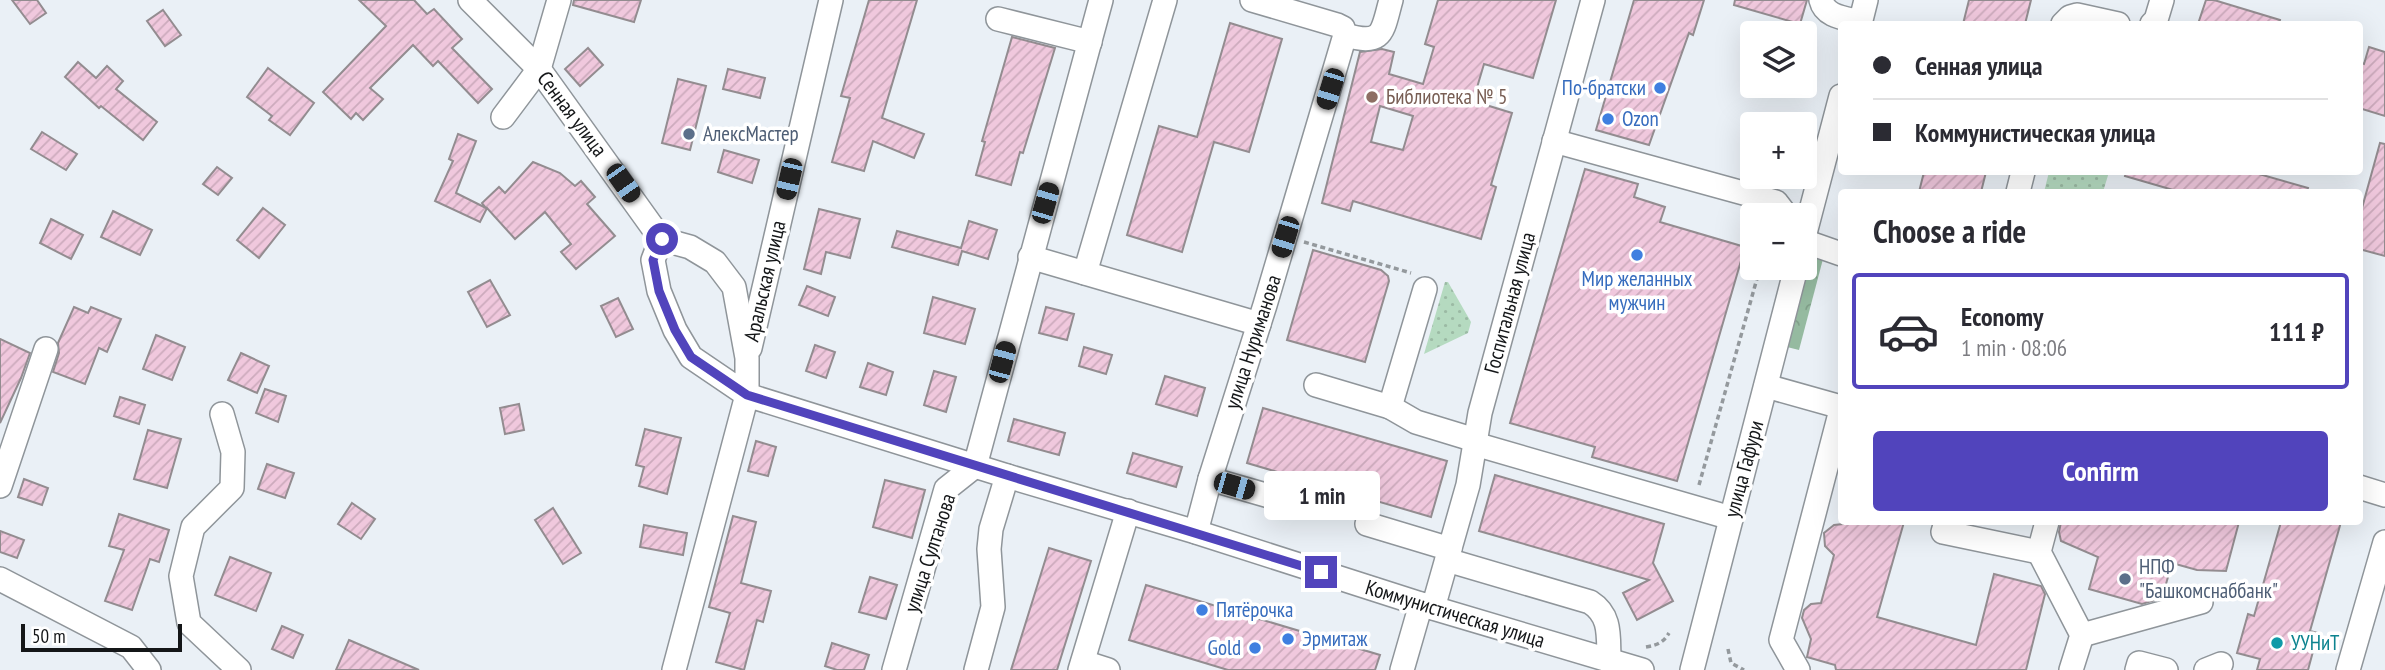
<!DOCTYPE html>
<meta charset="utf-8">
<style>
:root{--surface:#fff;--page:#f2f2f3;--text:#2b2b33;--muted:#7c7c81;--line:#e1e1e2;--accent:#5144bc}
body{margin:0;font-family:"PT Sans Narrow",sans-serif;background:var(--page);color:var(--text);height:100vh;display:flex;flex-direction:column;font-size:26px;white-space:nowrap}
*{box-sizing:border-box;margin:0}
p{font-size:23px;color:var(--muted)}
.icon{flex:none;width:38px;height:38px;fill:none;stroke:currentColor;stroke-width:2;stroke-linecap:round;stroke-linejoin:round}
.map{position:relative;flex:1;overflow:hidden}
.panel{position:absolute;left:1838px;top:189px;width:525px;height:336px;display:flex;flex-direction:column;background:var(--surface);border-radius:7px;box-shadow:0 7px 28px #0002}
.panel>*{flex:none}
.guide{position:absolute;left:1838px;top:21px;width:525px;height:154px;border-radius:7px;box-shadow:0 7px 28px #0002;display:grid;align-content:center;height:154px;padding:0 35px;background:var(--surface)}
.buttons{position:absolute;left:1740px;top:21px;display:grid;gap:14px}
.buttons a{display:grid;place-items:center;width:77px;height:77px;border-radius:7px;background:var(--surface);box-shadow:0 7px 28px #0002;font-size:35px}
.scale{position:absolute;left:21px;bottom:18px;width:161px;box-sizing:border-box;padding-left:7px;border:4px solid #141618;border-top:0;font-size:19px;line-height:24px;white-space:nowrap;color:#141618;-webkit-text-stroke:5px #fff;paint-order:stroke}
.end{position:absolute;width:32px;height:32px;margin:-16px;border:9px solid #5144bc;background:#fff;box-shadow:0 0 0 4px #fff}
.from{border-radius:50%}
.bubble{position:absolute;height:49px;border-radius:7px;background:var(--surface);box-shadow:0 7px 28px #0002;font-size:23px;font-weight:700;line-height:49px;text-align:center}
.car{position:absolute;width:21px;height:42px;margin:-21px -10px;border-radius:9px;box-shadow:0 0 5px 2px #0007;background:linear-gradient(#222 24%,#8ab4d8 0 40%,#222 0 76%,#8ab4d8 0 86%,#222 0)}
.guide b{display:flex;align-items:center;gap:24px;height:66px;font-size:26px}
.guide b+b{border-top:2px solid var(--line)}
.guide i{width:18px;height:18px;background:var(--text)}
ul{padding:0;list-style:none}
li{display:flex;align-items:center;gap:21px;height:116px;margin:0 14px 10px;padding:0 21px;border:4px solid transparent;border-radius:7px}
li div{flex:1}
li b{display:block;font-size:26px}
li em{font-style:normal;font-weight:700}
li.current{border-color:var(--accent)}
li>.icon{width:63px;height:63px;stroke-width:1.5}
h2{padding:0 35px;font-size:32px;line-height:84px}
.button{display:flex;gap:14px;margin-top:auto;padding:14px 35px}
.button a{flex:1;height:80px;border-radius:7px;background:var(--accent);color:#fff;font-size:28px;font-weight:700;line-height:80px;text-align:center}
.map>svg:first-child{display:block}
.forest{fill:url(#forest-crowns)}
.park{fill:url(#park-dots)}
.building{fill:url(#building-hatch);stroke:#938c90;stroke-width:2;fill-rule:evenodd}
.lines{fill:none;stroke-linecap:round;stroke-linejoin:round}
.minor-casing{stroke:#8f959a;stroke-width:26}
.path{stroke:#94999d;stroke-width:3.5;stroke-dasharray:5 3.5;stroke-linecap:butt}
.minor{stroke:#fff;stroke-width:23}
.route{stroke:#5144bc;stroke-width:9}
.shop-dot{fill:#3f7fe0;stroke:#fff;stroke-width:2.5}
.education-dot{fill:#8d6e63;stroke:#fff;stroke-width:2.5}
.service-dot{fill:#5c6f8a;stroke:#fff;stroke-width:2.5}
.culture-dot{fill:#0f9aa8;stroke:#fff;stroke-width:2.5}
.labels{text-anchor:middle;stroke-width:7;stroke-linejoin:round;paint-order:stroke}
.shop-label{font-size:21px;fill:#366cbe;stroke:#fff;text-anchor:start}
.education-label{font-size:21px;fill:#785e54;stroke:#fff;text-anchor:start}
.street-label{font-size:21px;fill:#141618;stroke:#fff}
.service-label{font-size:21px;fill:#4e5e75;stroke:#fff;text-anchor:start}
.culture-label{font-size:21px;fill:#0d838f;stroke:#fff;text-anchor:start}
</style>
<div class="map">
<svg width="2385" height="670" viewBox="0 0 2385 670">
<defs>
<pattern id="forest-crowns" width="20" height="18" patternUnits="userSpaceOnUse" patternTransform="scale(1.75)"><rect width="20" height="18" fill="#95baa0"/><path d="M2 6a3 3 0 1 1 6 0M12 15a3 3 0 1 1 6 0" fill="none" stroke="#809f89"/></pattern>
<pattern id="park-dots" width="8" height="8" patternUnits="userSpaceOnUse" patternTransform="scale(1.75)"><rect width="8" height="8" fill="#b5dac0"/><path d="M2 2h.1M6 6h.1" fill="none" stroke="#9bbaa4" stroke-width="1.8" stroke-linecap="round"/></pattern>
<pattern id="building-hatch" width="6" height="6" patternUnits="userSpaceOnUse" patternTransform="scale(1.75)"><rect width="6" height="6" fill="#f0c8dd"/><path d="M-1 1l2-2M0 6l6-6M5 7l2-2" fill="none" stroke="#cdabbd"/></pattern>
</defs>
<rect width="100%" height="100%" fill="#eaf0f6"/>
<!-- forest -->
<path class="forest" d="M1811 255 1823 259 1799 350 1787 347Z"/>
<!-- park -->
<g class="park">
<path d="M2049 172H2109L2103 192H2044Z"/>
<path d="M1445 282H1448L1471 322 1468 333 1424 354Z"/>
</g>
<!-- building -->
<g class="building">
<path d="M12 0H37L46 13 30 24Z"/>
<path d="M359 0H414L427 14 434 9 462 39 452 48 492 89 478 103 438 61 433 66 413 45 370 88 383 99 363 120 356 113 351 119 323 92 386 26Z"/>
<path d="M574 0H641L634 22 573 5Z"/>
<path d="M869 0H917L882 118 924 134 914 158 873 141 864 171 832 162 850 98 841 96Z"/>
<path d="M1438 0H1556L1533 78 1484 64 1473 101 1512 113 1491 185 1496 187 1481 239 1353 201 1350 211 1322 203 1360 52 1382 49 1394 52 1389 74 1423 84 1434 47 1425 44ZM1380 106 1413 116 1403 150 1371 142Z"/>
<path d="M1634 0H1704L1693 35 1689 33 1649 145 1596 130Z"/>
<path d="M1735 0H1807L1800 24 1734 5Z"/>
<path d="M1969 0H2031L2025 24H1963Z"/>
<path d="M2206 0H2214L2280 20 2279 24H2198Z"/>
<path d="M163 10 181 35 165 46 147 21Z"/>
<path d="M1230 23 1282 39 1249 152 1214 142 1182 252 1127 235 1159 126 1197 137Z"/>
<path d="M1012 37 1055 48 1023 153 1020 152 1011 185 976 175 985 142 982 141Z"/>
<path d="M2369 47 2385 52V116L2359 108V62L2364 64Z"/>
<path d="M588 48 603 65 580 86 565 69Z"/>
<path d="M78 62 96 78 107 66 123 81 116 89 157 122 143 140 101 106 99 108 65 77Z"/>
<path d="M268 68 314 103 290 135 269 120 272 116 247 97Z"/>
<path d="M728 69 765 78 760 98 723 89Z"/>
<path d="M678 79 706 86 690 150 662 143Z"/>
<path d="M42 132 77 154 66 170 31 149Z"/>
<path d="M458 134 476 141 456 193 486 208 482 203 499 187 505 193 533 162 560 173 575 186 581 181 595 197 587 204 615 236 576 269 561 252 571 244 545 212 515 239 487 208 480 222 435 201 453 161 449 159Z"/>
<path d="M2380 143 2385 144V256L2359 249V219Z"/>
<path d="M724 150 759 160 752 183 718 172Z"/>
<path d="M217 167 232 178 218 195 203 184Z"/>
<path d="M1585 169 1638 184 1634 197 1665 207 1660 222 1745 247 1677 481 1592 457 1595 447 1510 423Z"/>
<path d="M1924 172H1986L1981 192H1919Z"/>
<path d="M2126 172H2252L2308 188 2307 192H2180L2125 176Z"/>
<path d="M263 208 285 225 259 258 237 240Z"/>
<path d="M819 209 860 219 850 258 826 252 821 274 804 269Z"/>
<path d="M113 211 152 230 140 255 101 237Z"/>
<path d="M51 219 83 235 71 259 40 243Z"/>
<path d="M969 221 997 230 988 259 962 251 958 265 892 247 897 231 961 248Z"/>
<path d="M1313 250 1381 270 1388 276 1389 281 1365 362 1287 340Z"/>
<path d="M490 280 510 315 487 327 468 292Z"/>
<path d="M807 286 835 297 828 316 799 305Z"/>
<path d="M933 297 975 309 965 344 924 333Z"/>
<path d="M618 298 633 329 616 337 601 306Z"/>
<path d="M74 307 88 313 91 307 121 319 107 352 99 348 85 384 53 372 59 353 58 343Z"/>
<path d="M1046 307 1074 314 1067 340 1039 333Z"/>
<path d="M156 335 185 347 172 380 143 369Z"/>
<path d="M0 339 30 353 21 378 0 423Z"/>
<path d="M815 345 835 352 826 378 806 371Z"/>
<path d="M1084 347 1112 355 1106 374 1079 366Z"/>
<path d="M241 353 269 366 257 393 228 380Z"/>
<path d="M868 363 893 372 886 395 860 387Z"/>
<path d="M934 371 956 377 946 412 924 405Z"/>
<path d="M1165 376 1205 388 1197 416 1156 404Z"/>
<path d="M265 389 286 396 278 422 256 413Z"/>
<path d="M120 397 145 405 139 424 114 416Z"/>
<path d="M519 404 524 430 505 434 500 408Z"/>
<path d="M1263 408 1447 461 1431 517 1247 463Z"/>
<path d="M1014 419 1065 433 1059 455 1008 441Z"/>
<path d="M645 429 681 438 667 494 639 486 644 467 636 465Z"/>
<path d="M148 430 181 439 167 488 134 479Z"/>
<path d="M756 441 776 447 768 476 748 471Z"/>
<path d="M1133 453 1182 467 1176 487 1127 473Z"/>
<path d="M267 464 294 473 285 498 258 489Z"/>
<path d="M1495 475 1664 524 1653 563 1673 601 1637 620 1623 593 1649 580 1479 531Z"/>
<path d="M24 479 48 488 42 505 18 497Z"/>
<path d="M885 480 925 490 912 538 873 527Z"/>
<path d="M352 503 375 519 361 539 338 524Z"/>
<path d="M553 508 581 553 563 564 535 520Z"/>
<path d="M119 514 169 530 159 562 150 559 132 610 105 601 124 550 109 546Z"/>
<path d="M733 516 756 522 741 583 771 591 763 622 757 620 744 670 716 662 730 613 709 607Z"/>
<path d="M1844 522H1904L1877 617 1976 645 1994 574 2041 586 2045 594 2026 670H1836L1835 665 1807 657 1811 639 1802 618 1804 610 1811 604 1821 603 1834 555 1825 546 1824 533 1834 525 1843 524Z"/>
<path d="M2061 522H2239L2226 571 2197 570 2172 563 2162 598 2142 604 2089 589 2098 557 2061 541 2059 532Z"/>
<path d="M2281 522H2341L2310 631 2318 633 2308 670H2257L2260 659 2237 653 2248 614 2254 616Z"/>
<path d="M644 525 687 533 683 555 640 547Z"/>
<path d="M0 531 24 540 17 558 0 552Z"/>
<path d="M1049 548 1091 561 1057 670H1011Z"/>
<path d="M230 557 271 573 256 611 215 595Z"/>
<path d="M870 577 897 585 886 619 859 612Z"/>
<path d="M1146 585 1380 655 1375 670H1228L1129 640Z"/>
<path d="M282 626 303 635 293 658 272 649Z"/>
<path d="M349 640 419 670H336Z"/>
<path d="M832 643 869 655 864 670H837L825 666Z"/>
</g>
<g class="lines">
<!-- minor casing -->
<g class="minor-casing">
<g id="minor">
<path d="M470 0 539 69 661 239 690 247 715 262 734 287 747 358V395L691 357 675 330 659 291 653 260 661 239"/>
<path d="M1821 0C1825 17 1845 18 1860 22"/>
<path d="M998 19 1090 42"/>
<path d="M1860 24 1866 0"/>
<path d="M2063 24 2070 17 2077 15 2118 24"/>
<path d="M2152 24 2156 20 2162 0"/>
<path d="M1345 35C1384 46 1382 32 1391 0"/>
<path d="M503 117 539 69 559 0"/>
<path d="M1554 141 1776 202 1786 215"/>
<path d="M2018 192 2023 172"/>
<path d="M1804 237 1841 96"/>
<path d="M1804 241 1841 254"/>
<path d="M1030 257 1259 324"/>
<path d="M1085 273 1165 0"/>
<path d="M750 348 831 0"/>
<path d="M1316 385 1390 407 1425 289"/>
<path d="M1766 386 1841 407"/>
<path d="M1390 407 1416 422 1475 440"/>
<path d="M222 414 233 452 232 488 193 527 181 576 189 623 239 670"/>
<path d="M1475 444 1731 518"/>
<path d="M1210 479 1307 507"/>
<path d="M0 486 46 349"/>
<path d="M2359 487 2385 495"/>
<path d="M1946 522 1943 532 2039 552"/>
<path d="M2047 522 2039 552 2082 635 2071 670"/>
<path d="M1367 524 1450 549"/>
<path d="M1196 532 1210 479 1265 305 1345 35 1343 28 1337 25 1252 0"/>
<path d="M1447 560 1590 602C1612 616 1608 637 1609 661"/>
<path d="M0 579 131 647 149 670"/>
<path d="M1433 608 1468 485 1480 413 1593 0"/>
<path d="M2082 635 2201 602"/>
<path d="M1083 662 1108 670"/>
<path d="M674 670 747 395 1007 476 1196 532 1433 608 1642 670"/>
<path d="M894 670 946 489 975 466 1101 0"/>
<path d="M976 670 993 607 989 549 991 529 1007 476"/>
<path d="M1080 670 1128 511"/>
<path d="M1402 670 1421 604"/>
<path d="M1692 670 1796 268"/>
<path d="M1798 670 1781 640 1841 410"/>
<path d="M2137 670 2139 663 2166 670"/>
<path d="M2206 670 2221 664"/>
<path d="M2348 670 2385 542"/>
</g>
</g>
<!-- path -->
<g class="path">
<path d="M1304 242 1411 273"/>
<path d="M1699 485 1758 275"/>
<path d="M1646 647C1657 645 1663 643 1669 633"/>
<path d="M1728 649 1731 663 1744 670"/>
</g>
<!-- minor -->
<use href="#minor" class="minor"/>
</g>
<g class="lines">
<!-- route -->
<path class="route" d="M662 239 653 260 659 291 675 330 691 357 747 395 1321 572"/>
</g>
<!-- markers -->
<g class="shop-dot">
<circle cx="1660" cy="88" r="7"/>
<circle cx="1608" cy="119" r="7"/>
<circle cx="1637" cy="255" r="7"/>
<circle cx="1202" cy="610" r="7"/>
<circle cx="1288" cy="639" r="7"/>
<circle cx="1255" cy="648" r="7"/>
</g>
<circle class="education-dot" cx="1372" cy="97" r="7"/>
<g class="service-dot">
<circle cx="689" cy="134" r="7"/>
<circle cx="2125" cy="579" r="7"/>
</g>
<circle class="culture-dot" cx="2277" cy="643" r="7"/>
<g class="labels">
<!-- shop labels -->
<g class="shop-label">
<text x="1646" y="95" text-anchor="end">По-братски</text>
<text x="1622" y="126">Ozon</text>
<text x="1637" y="286" text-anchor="middle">Мир желанных<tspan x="1637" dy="24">мужчин</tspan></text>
<text x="1216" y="617">Пятёрочка</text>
<text x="1302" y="646">Эрмитаж</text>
<text x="1241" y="655" text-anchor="end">Gold</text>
</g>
<!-- education labels -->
<g class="education-label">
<text x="1386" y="104">Библиотека № 5</text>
</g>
<!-- street labels -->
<g class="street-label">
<text transform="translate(572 114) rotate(53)" y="7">Сенная улица</text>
<text transform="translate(765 281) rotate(-77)" y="7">Аральская улица</text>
<text transform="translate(1510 303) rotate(-75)" y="7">Госпитальная улица</text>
<text transform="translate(1253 342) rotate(-72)" y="7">улица Нуриманова</text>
<text transform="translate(1744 469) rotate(-75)" y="7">улица Гафури</text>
<text transform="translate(930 553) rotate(-72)" y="7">улица Султанова</text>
<text transform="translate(1455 614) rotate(17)" y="7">Коммунистическая улица</text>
</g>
<!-- service labels -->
<g class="service-label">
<text x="703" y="141">АлексМастер</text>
<text x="2139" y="574">НПФ<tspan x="2139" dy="24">"Башкомснаббанк"</tspan></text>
</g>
<!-- culture labels -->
<g class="culture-label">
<text x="2291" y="650">УУНиТ</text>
</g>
</g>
</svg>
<div class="buttons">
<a><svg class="icon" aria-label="layers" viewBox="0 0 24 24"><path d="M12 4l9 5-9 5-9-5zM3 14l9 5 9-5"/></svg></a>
<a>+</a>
<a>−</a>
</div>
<div class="scale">50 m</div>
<i class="end from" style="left:662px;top:239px"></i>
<i class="end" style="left:1321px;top:572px"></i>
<div class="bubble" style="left:1264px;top:471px;width:116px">1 min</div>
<i class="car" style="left:1330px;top:89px;rotate:197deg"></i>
<i class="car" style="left:789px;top:179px;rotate:193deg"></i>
<i class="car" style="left:623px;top:183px;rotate:145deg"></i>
<i class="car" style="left:1045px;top:203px;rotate:16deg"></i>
<i class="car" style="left:1285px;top:237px;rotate:197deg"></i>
<i class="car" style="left:1002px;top:362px;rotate:15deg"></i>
<i class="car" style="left:1234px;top:486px;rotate:106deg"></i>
<div class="guide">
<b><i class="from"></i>Сенная улица</b>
<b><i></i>Коммунистическая улица</b>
</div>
<section class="panel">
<h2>Choose a ride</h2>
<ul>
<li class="current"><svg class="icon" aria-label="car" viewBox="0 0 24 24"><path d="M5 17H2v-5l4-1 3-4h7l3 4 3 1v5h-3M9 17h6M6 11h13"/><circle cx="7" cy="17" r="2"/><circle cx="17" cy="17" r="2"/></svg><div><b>Economy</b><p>1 min · 08:06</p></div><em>111 ₽</em></li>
</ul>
<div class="button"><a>Confirm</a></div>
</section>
</div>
